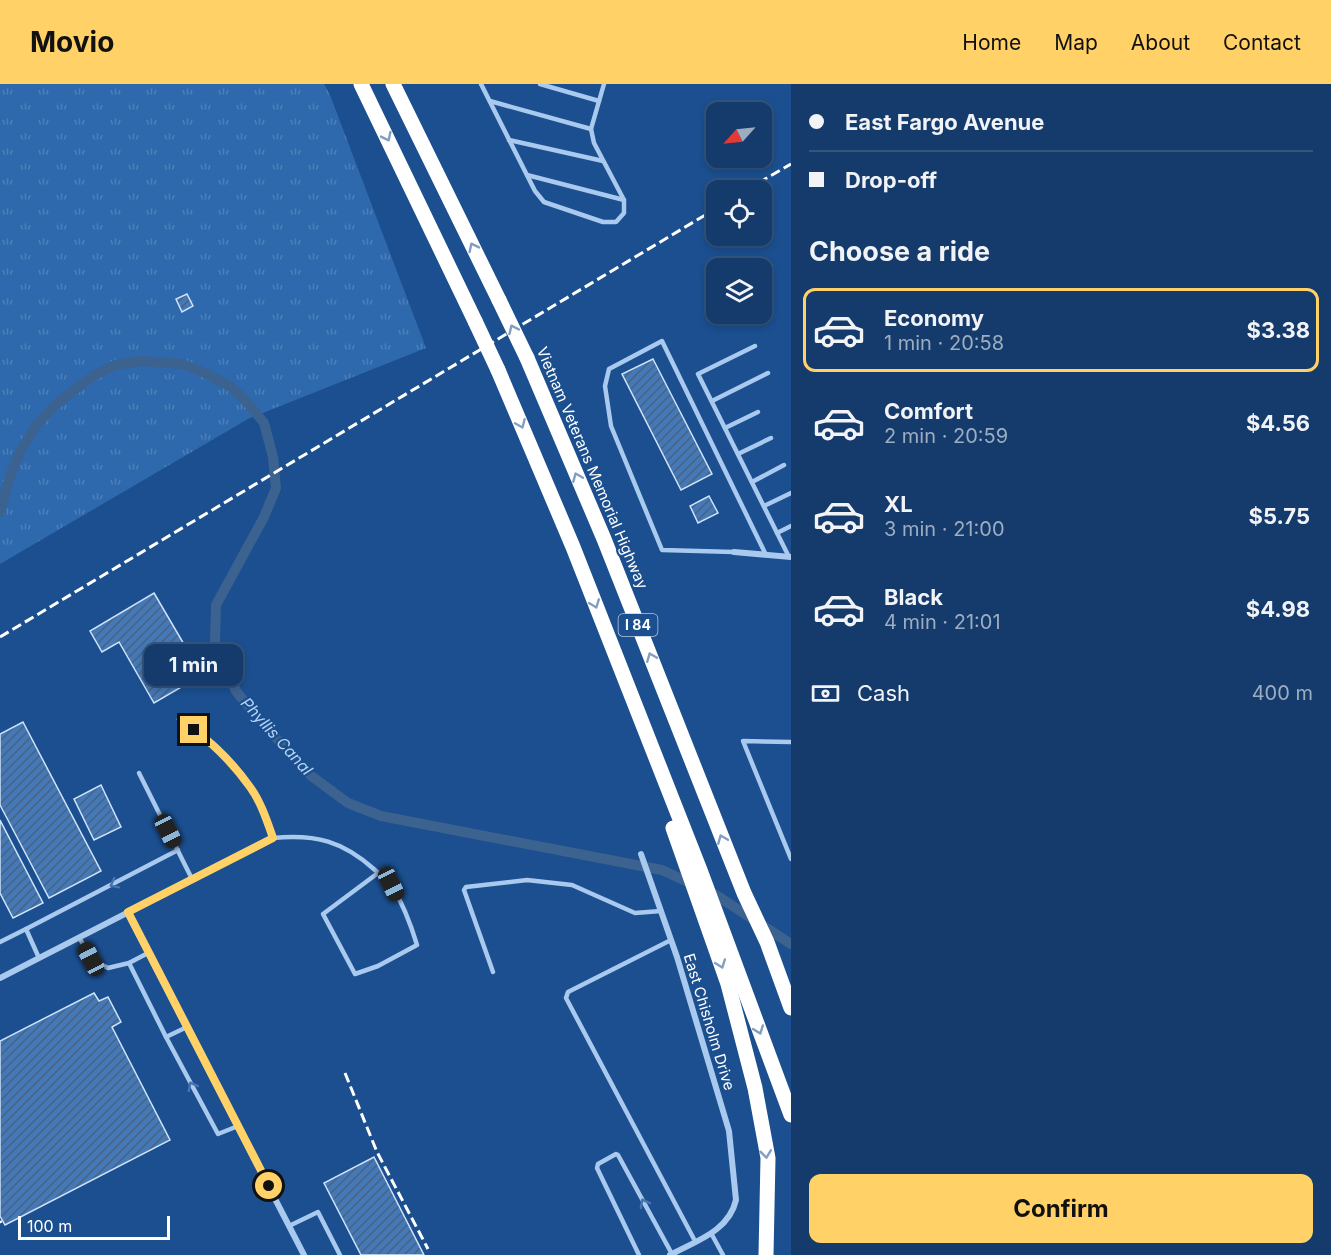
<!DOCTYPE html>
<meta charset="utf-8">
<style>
:root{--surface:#143b6b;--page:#214673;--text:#f1f3f6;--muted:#9dadc1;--line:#33557e;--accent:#ffd166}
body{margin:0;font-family:Inter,sans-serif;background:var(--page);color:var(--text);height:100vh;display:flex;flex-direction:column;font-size:22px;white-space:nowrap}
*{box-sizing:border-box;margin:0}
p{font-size:20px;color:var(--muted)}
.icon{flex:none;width:33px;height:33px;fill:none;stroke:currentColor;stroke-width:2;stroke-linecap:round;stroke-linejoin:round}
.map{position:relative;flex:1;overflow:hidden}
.panel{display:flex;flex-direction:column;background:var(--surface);width:540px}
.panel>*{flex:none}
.guide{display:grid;align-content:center;height:132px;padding:0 18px;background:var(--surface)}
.needle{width:39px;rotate:243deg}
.fabs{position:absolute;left:706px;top:18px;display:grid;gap:12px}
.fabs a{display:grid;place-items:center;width:66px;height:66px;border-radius:12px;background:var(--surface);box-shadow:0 3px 9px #0003,0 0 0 2px var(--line);font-size:30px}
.scale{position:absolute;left:18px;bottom:15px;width:152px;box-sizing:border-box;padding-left:6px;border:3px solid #fff;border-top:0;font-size:16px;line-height:21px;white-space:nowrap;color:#fff;-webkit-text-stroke:4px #1b4f8f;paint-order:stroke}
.end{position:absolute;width:27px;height:27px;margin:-14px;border:8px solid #ffd166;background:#111;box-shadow:0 0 0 3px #111}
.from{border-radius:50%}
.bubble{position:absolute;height:42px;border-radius:12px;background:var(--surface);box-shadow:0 3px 9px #0003,0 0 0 2px var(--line);font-size:20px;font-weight:700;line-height:42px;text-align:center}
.car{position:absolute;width:18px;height:36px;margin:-18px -9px;border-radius:8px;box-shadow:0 0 4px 2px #0007;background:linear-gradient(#222 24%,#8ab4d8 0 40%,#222 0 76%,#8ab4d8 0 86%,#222 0)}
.guide b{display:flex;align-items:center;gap:21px;height:57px;font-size:22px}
.guide b+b{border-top:2px solid var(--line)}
.guide i{width:15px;height:15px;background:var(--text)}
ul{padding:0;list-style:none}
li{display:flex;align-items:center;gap:18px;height:84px;margin:0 12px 9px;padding:0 6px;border:3px solid transparent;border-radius:12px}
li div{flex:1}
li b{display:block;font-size:22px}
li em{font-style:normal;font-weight:700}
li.on{border-color:var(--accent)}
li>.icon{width:54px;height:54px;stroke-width:1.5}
h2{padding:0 18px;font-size:27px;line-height:72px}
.pay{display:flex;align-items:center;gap:15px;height:66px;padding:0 18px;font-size:22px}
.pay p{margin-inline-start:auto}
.primary-button{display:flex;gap:12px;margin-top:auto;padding:12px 18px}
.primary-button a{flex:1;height:69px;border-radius:12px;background:var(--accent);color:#111;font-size:24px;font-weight:700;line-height:69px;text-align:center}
header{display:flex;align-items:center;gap:36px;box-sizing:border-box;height:84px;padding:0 30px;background:var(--accent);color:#111}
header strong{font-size:28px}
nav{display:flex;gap:33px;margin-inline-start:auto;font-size:21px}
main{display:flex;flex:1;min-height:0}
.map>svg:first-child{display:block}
.grass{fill:url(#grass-tufts)}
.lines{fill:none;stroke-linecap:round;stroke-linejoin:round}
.canal{stroke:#3c6290;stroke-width:10}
.building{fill:url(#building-hatch);stroke:#cfe3fa;stroke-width:1.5}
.service{stroke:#a9c9ee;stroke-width:4.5}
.minor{stroke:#a9c9ee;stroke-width:6}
.motorway{stroke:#fff;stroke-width:15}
.rail{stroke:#fff;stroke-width:3;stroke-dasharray:10 4.5;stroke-linecap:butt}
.motorway-bridge{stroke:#fff;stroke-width:15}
.oneway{stroke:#829ec1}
.oneway2{stroke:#4674ac}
.route{stroke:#ffd166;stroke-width:8}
.labels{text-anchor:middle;stroke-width:4.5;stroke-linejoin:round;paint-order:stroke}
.shield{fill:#1b4f8f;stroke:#bbcadd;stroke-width:1.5}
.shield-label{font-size:14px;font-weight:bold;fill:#fff}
.street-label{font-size:15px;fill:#fff;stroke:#1b4f8f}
.water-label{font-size:16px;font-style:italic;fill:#b5d3f5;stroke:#1b4f8f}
</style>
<header>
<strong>Movio</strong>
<nav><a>Home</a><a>Map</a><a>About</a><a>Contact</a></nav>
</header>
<main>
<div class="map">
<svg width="791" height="1171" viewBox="0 0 791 1171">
<defs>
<pattern id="grass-tufts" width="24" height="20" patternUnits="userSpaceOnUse" patternTransform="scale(1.5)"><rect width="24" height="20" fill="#2e69ad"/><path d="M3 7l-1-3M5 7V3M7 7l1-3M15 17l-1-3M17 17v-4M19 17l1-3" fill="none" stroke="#4d80b9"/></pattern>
<pattern id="building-hatch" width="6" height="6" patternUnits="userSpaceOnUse" patternTransform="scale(1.5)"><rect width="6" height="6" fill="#4478b7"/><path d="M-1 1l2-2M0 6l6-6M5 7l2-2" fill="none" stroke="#486282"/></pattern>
</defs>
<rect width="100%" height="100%" fill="#1b4f8f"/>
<!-- grass -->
<path class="grass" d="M0 0H324L330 11 426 264 248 335 0 480Z"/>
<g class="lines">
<!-- canal -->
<path class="canal" d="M0 428 10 392 21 366 35 343 53 323 73 307 93 292 115 281 140 277 183 280 207 290 231 303 248 319 264 339 273 373 276 404 264 433 216 521 215 558 236 607 258 634 310 691 348 719 381 732 662 786 716 811 791 860"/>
</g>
<!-- building -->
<g class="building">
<path d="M187 210 193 222 182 228 176 215Z"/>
<path d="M653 275 712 390 681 406 622 290Z"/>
<path d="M709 412 718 429 698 439 690 422Z"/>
<path d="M154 509 202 591 154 619 119 558 102 568 90 547Z"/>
<path d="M23 638 101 787 49 814 0 721V650Z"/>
<path d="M101 701 121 743 94 756 74 715Z"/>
<path d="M0 736 43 819 13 834 0 809Z"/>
<path d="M94 909 99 917 108 913 121 938 112 943 170 1056 5 1141 0 1132V957Z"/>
<path d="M374 1073 424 1171H361L324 1099Z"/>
</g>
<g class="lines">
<!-- service -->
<g class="service">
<path d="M481 0 535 107 544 118 603 138H616L624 129V116L594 59 591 45 604 0"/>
<path d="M540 0 599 17"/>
<path d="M490 17 591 45"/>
<path d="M509 56 603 77"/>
<path d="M527 91 624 116"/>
<path d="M755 262 698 290 789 473"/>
<path d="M712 317 768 289"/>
<path d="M725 344 758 328"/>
<path d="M738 370 771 354"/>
<path d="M752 398 784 381"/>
<path d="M764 422 791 409"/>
<path d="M777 449 791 442"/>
<path d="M734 468 662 466 611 342 605 302 609 285 662 257 766 471"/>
<path d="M179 635C205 654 230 676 250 703 261 717 267 737 273 754 316 750 343 757 375 786 381 791 388 796 392 802 403 820 411 841 417 861L378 882 355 890 323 830 378 789"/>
<path d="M791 658 743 657 791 775"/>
<path d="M139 689 192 795"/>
<path d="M79 853 91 875 108 884 129 879"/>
<path d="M671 856 568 908 566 914 695 1157"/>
<path d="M0 858 26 845"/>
<path d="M148 869 129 879 166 953 187 943"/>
<path d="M39 874 26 845 178 766"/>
<path d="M493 888 464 806 466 803 527 796 572 801 635 829 661 827"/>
<path d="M166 953 218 1050 238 1042"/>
<path d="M289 1142 318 1128 340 1171"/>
<path d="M711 1149 723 1171"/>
<path d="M639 1171 597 1084 598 1080 616 1070 618 1071 672 1170"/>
</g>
<!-- minor -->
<g class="minor">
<path d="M734 468 791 473"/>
<path d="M641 770 677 873 729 1047 736 1116C729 1147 696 1157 670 1171"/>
<path d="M127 828 304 1171"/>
<path d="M0 894 273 754"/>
</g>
<!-- motorway -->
<g class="motorway">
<path d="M361 0 475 237"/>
<path d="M393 0 499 216"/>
<path d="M527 274 604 455 744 809 767 858 791 924"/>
<path d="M498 286 573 463 700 786 791 1031"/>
<path d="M673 744 728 900 755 1004 768 1074 766 1171"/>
</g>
<!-- rail -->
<g class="rail">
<path d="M746 106 791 80"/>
<path d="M0 553 717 124"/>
<path d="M345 989 377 1068 428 1165"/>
<path d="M0 1137 1 1139"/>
</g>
<!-- motorway-bridge -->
<g class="motorway-bridge">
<path d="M499 216 527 274"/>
<path d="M475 237 498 286"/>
</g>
</g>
<!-- one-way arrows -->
<defs><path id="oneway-chevron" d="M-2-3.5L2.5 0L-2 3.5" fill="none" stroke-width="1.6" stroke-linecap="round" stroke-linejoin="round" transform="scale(1.5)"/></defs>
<g class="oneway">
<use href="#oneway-chevron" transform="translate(387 53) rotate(64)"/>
<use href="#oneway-chevron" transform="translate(473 163) rotate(-116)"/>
<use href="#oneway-chevron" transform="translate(513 245) rotate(-115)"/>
<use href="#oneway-chevron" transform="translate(521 340) rotate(67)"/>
<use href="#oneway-chevron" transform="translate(577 393) rotate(-113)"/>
<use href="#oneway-chevron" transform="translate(595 520) rotate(69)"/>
<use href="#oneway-chevron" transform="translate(651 573) rotate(-112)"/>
<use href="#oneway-chevron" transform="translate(722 755) rotate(-112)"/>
<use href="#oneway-chevron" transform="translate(721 880) rotate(70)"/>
<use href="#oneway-chevron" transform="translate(759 946) rotate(70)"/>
<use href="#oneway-chevron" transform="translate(766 1070) rotate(83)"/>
</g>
<g class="oneway2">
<use href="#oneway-chevron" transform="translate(114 800) rotate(153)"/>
<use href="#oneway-chevron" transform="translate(192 1002) rotate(-118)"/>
<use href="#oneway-chevron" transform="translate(644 1119) rotate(-118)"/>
</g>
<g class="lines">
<!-- route -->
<path class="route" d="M194 646C215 661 235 682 250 703 261 718 267 737 273 754L128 828 269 1102"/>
</g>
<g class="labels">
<!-- shield labels -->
<rect class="shield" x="618.5" y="530" width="39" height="22" rx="4.5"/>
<g class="shield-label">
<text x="638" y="546">I 84</text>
</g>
<!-- street labels -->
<g class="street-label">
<text transform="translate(592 384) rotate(67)" y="5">Vietnam Veterans Memorial Highway</text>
<text transform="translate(709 938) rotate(73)" y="5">East Chisholm Drive</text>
</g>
<!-- water labels -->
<g class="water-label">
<text transform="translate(277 652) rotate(48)" y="6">Phyllis Canal</text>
</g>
</g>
</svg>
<div class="fabs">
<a><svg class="needle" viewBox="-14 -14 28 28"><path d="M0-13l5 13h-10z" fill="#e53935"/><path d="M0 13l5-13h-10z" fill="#9dadc1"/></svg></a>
<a><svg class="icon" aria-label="locate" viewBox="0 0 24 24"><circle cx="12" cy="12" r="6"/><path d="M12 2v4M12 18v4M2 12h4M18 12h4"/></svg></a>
<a><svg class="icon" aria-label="layers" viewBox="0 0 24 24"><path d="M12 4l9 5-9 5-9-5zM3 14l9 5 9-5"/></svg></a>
</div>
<div class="scale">100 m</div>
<i class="end from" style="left:269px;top:1102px"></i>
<i class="end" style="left:194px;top:646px"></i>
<div class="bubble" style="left:144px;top:560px;width:99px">1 min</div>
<i class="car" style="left:168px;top:747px;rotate:153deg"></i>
<i class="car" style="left:391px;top:800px;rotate:154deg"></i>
<i class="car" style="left:91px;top:875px;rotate:332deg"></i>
</div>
<section class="panel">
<div class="guide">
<b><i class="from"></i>East Fargo Avenue</b>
<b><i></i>Drop-off</b>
</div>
<h2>Choose a ride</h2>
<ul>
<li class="on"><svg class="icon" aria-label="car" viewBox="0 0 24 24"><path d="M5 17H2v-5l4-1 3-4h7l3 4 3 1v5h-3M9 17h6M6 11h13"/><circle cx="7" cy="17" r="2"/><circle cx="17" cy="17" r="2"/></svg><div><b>Economy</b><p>1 min · 20:58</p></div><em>$3.38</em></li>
<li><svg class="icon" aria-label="car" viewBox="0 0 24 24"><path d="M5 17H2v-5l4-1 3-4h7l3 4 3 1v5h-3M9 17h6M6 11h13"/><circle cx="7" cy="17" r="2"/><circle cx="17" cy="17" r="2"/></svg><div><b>Comfort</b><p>2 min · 20:59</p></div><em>$4.56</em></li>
<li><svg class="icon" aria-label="car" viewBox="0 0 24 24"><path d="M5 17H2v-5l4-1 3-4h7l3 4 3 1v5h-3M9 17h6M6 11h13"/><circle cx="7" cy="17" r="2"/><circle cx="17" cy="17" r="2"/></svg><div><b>XL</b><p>3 min · 21:00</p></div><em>$5.75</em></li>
<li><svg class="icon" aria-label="car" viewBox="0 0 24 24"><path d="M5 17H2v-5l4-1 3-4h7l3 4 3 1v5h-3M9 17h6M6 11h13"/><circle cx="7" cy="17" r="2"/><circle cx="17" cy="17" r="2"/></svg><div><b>Black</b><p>4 min · 21:01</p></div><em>$4.98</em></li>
</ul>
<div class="pay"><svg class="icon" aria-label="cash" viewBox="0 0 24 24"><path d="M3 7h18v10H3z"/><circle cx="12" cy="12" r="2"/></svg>Cash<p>400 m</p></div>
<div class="primary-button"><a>Confirm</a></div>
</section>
</main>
